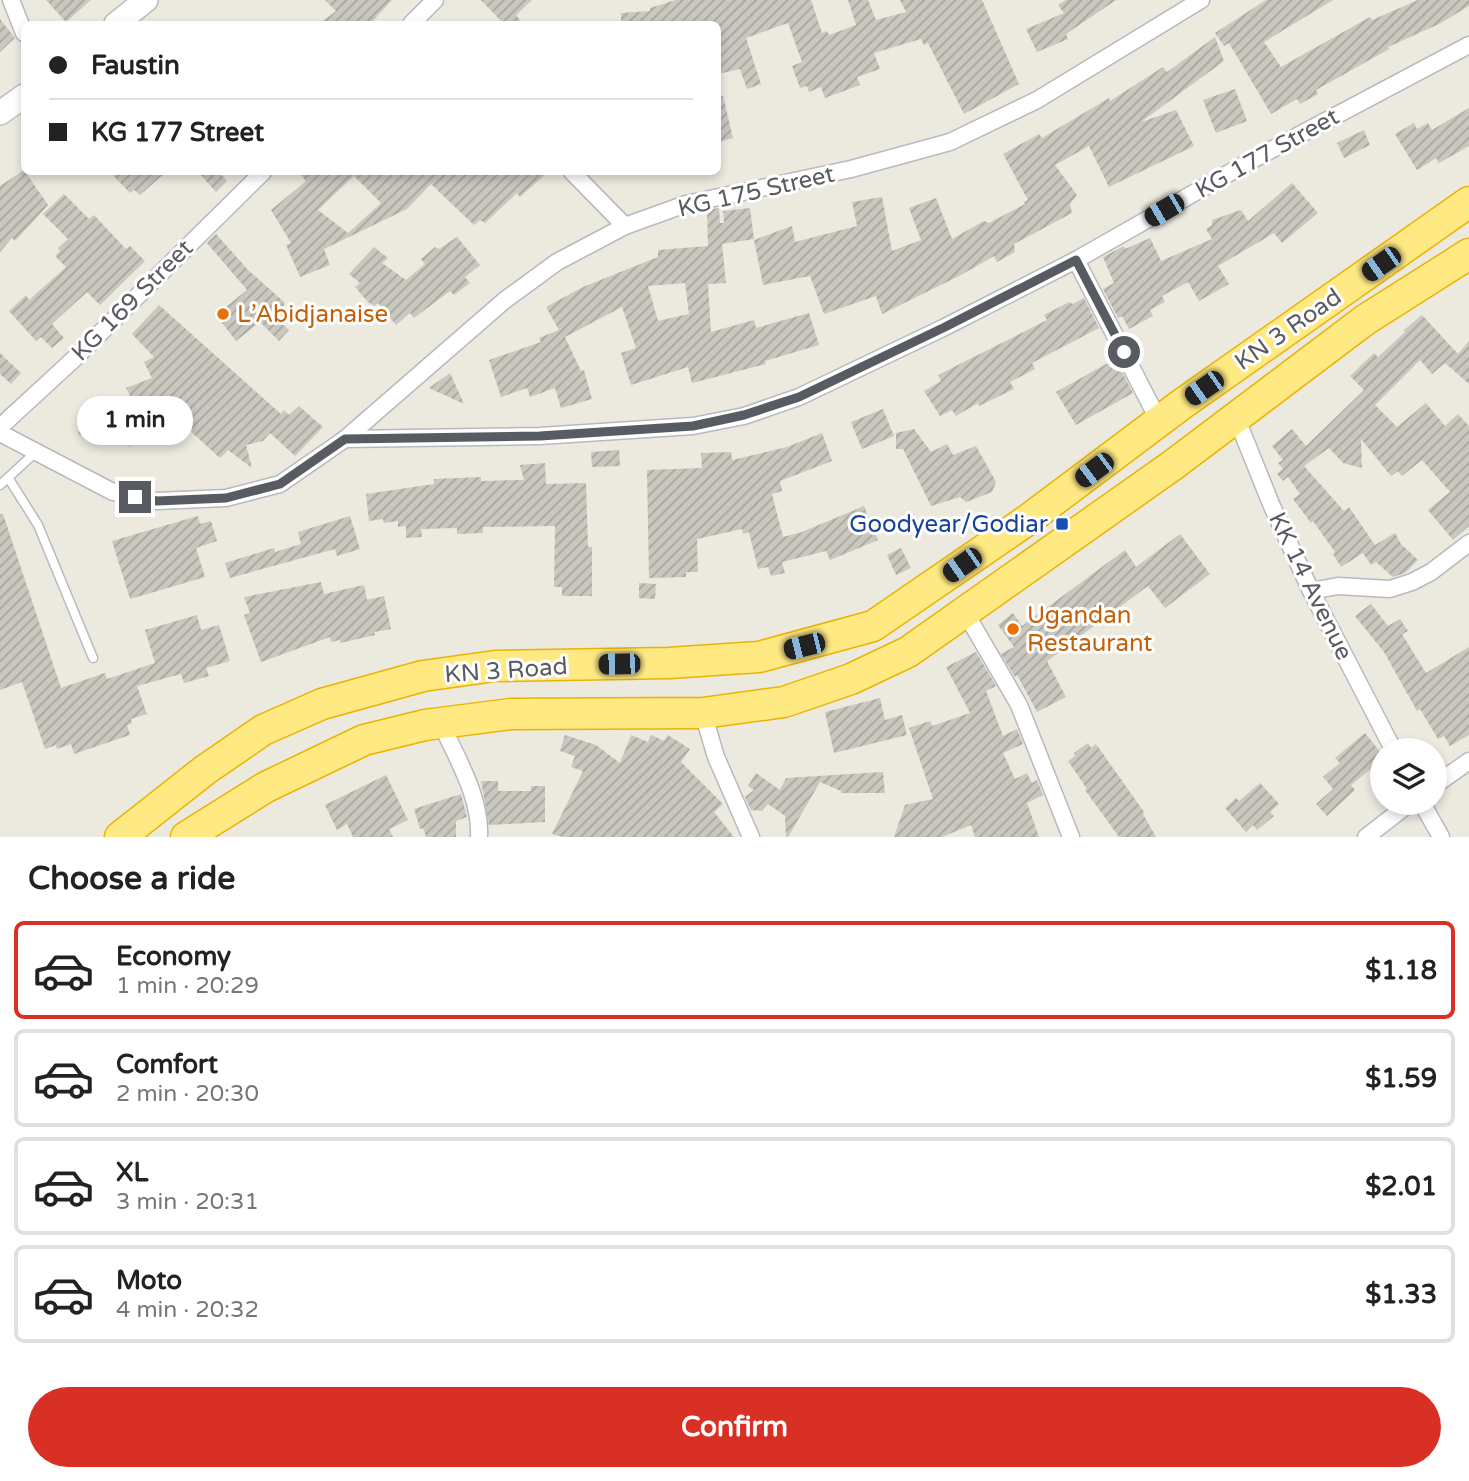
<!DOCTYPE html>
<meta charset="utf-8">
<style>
:root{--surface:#fff;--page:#f2f2f2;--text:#222;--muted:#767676;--line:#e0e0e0;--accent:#d93025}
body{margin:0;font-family:"Varela Round",sans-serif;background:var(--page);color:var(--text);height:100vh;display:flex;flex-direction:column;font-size:26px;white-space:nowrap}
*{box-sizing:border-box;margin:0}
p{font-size:23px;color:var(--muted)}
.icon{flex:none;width:38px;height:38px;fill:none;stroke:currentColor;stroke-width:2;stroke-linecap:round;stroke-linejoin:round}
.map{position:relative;height:837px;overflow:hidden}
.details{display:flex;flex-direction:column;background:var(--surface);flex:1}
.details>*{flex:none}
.hud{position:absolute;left:21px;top:21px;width:700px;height:154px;border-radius:10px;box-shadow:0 4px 10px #0003;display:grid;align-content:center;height:154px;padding:0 28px;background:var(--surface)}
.controls{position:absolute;left:1370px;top:738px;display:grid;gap:14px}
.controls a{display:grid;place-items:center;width:77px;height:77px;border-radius:50%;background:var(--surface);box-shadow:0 4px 10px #0003;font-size:35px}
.end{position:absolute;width:32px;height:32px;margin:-16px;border:9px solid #585b61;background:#fff;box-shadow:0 0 0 4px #fff}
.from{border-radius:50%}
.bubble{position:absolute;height:49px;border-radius:24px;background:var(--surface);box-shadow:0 4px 10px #0003;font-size:23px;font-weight:700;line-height:49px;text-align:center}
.car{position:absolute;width:21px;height:42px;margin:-21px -10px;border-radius:9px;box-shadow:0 0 5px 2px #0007;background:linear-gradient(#222 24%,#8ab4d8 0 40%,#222 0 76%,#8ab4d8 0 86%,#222 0)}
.hud b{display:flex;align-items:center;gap:24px;height:66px;font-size:26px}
.hud b+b{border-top:2px solid var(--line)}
.hud i{width:18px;height:18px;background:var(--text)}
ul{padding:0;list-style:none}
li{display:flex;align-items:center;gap:21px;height:98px;margin:0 14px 10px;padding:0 14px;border:4px solid var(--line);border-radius:10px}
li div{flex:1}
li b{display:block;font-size:26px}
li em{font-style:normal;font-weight:700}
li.active{border-color:var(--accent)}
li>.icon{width:63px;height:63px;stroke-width:1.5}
h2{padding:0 28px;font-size:32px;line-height:84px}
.action{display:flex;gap:14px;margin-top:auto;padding:14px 28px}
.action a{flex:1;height:80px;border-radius:42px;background:var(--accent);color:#fff;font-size:28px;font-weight:700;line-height:80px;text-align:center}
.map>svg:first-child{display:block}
.building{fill:url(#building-hatch);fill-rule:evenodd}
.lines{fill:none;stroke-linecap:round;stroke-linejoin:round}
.lane-casing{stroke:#b7b9bf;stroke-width:11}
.street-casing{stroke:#b7b9bf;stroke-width:19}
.secondary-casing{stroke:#b8bbc2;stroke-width:26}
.highway-casing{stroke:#ebb300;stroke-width:33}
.lane{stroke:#fff;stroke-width:8}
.street{stroke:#fff;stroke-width:16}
.secondary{stroke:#fff;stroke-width:23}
.highway{stroke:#ffe983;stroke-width:30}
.route{stroke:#585b61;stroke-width:9}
.food-dot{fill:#e8710a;stroke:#fff;stroke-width:2.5}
.transit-dot{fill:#1a4fb4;stroke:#fff;stroke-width:2.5}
.labels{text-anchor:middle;stroke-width:6;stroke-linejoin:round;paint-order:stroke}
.street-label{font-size:24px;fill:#585b61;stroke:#fff}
.food-label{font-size:24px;fill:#c56008;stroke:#fff;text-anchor:start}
.transit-label{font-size:24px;fill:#164399;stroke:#fff;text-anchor:end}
</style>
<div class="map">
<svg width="1469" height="837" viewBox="0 0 1469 837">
<defs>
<pattern id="building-hatch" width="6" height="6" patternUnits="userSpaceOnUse" patternTransform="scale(1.75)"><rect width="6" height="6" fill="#c9c7be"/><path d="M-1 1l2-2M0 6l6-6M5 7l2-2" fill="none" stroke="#a6a59e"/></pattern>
</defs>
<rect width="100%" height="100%" fill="#eceadf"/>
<!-- building -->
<g class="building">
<path d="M46 0H91L66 22Z"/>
<path d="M325 0H392L370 24H319L336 11Z"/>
<path d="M481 0H532L516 15 523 24H504Z"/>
<path d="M676 0H811L822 33 827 31 829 35 856 25 848 0H868L876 20 906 12 900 0H982L1019 84 964 114 928 43 924 45 921 39 874 53 880 69 857 77 860 85 825 98 821 87 809 92 807 86 800 88 792 66 802 62 788 23 746 38 761 84 747 89 740 69 718 74V24H621V13L650 11V8Z"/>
<path d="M1066 0H1116L1066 34 1068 39 1037 52 1026 29 1064 13 1058 5Z"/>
<path d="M1266 0H1333L1264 42 1281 67 1370 17 1372 20 1418 0H1469V6L1439 24 1388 47 1389 49 1316 90 1318 94 1300 104 1297 99 1271 114 1229 43 1224 46 1215 33Z"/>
<path d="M0 19 15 38 0 52Z"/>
<path d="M1215 37 1224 61 1141 122 1176 110 1194 146 1109 187 1089 146 1055 165 1077 195 1070 204 1072 213 1014 244 1015 252 997 262 994 256 961 275 882 314 876 296 824 314 810 276 763 285 754 240 792 226 795 242 857 226 852 202 882 197 892 251 921 240 909 208 936 198 952 239 984 221 989 223 1025 204 1024 202 1028 200 1003 154 1039 134 1042 138 1109 98 1110 101 1163 67 1167 72Z"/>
<path d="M1235 89 1247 121 1216 133 1203 100Z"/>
<path d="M723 96 733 138 718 142V97Z"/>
<path d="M1469 108V146L1439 163 1436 158 1417 170 1395 134 1414 123 1417 129 1428 123 1432 130Z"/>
<path d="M1364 130 1370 145 1344 158 1337 143Z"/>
<path d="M24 170 48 205 15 241 12 238 0 252V186Z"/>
<path d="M110 172H166L140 195 134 190 130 193Z"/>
<path d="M198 172H219L227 181 216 192Z"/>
<path d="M298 172H548L520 197 517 193 485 223 480 220 474 225 431 184 407 209 324 249 330 265 300 277 286 245 291 243 271 210 306 181ZM354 176 381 203 348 233 318 210Z"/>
<path d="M1292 183 1318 213 1282 243 1274 233 1218 266 1229 284 1199 301 1188 282 1162 296 1165 302 1150 310 1153 316 1129 329 1122 316 1118 318 1103 289 1114 283 1103 257 1124 246 1125 249 1150 238 1161 261 1212 239 1206 229 1212 225V220L1241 210 1248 221Z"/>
<path d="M64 194 89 219 94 215 126 249 130 246 145 261 100 305 87 292 52 324 64 338 52 348 41 337 36 341 9 311 26 295 29 300 66 267 55 256 60 251 58 248 68 239 43 214Z"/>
<path d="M719 208 720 223H724L723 211 750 208 754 239 722 244 726 283 708 284 711 332 754 320 756 328 809 313 819 345 765 361 766 364 692 383 688 367 631 385 621 353 636 348 622 307 565 337 581 371 584 370 592 399 561 408 555 388 530 397 527 388 501 397 489 360 541 342 539 338 559 330 546 307 583 287 658 257V250L708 246 707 210ZM685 283 689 314 658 321 648 286Z"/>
<path d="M216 234 248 270 284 302V307L276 318 289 330 279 341 260 322 236 341 216 315 247 290 207 243Z"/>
<path d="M457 237 480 265 465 277 470 283 454 295 450 291 414 318 410 313 396 325 378 303 374 306 368 302 355 287 360 283 349 274 374 247 388 258 382 263 406 280 425 264 421 259 435 247 439 249Z"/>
<path d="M1084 298 1099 328 1032 363 1035 369 1010 382 1014 389 979 406 978 403 956 416 952 410 940 416 924 391 941 381 938 375 1047 320 1044 315 1069 302 1073 304Z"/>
<path d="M159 305 281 414 284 410 289 415 299 406 323 427 295 456 270 433 263 441 246 445 252 468 228 450 220 458 178 420 132 441 131 446 78 434 86 402 93 403 95 398 137 409 126 388 152 378 144 362 154 357 132 334Z"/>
<path d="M1422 315 1458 354 1469 341V384L1445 363 1432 374 1420 360 1375 405 1397 427 1426 403 1445 426 1458 414 1469 426V526L1453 540 1428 510 1450 492 1422 460 1402 476 1398 471 1391 476 1361 439 1362 468 1343 463 1329 448 1304 466 1344 511 1349 507 1375 545 1395 533 1401 544 1418 560 1405 573 1393 577 1376 562 1371 565 1363 553 1341 567 1333 554 1335 552 1313 521 1311 523 1293 499 1300 494 1288 477 1283 481 1277 474 1283 469 1278 463 1283 460 1272 446 1292 429 1306 446 1364 390 1350 376 1374 353 1378 357 1405 332 1404 330Z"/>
<path d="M0 353 21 373 11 384 0 374Z"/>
<path d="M1115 359 1133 393 1076 425 1056 392Z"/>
<path d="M450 373 464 404 429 388Z"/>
<path d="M883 409 894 436 862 449 851 422Z"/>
<path d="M914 429 931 452 947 444 953 455 976 446 996 482 992 492 966 502 960 497 931 506 903 449H896V433Z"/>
<path d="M822 433 832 461 780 481 782 491 772 494 783 537 802 532 864 506 878 540 830 560 826 551 782 562 785 573 771 576 768 567 758 569 749 532 743 534 742 529 697 539 698 572H686V577L649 578 647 470 702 468 701 453 731 452 732 460 787 447Z"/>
<path d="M619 450 620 466 592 467 591 452Z"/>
<path d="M545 463 546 484 586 483 588 547H592V596H562V587H554L555 526 483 527V533L457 534V528L421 529 422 537 406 538V526L398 527V521L384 523 383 519 369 521 366 494 434 484V479L481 477V481L524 480 520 465Z"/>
<path d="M0 514H3L61 688 105 673 107 679 155 663 145 630 197 615 201 630 219 625 230 661 206 668 209 676 184 683 181 674 137 686 147 714 131 719 132 723 127 725 130 735 74 754 71 744 57 749 56 745 45 749 22 682 0 690Z"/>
<path d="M198 516 200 524 211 521 217 541 196 548 205 577 130 599 112 541Z"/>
<path d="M350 516 360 549 337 556 335 549 230 578 225 563 274 548 275 552 301 544 298 532Z"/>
<path d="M1180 534 1210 574 1165 608 1148 586 1047 661 1066 697 1037 712 1017 675 1015 677 1001 654 1014 647 998 625 1013 613 1022 626 1125 550 1136 567Z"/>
<path d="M901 548 911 568 896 575 887 555Z"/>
<path d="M321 582 324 594 364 585 367 600 384 596 391 629 374 632 375 635 340 643V640L331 642 330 637 261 662 244 615 250 613 244 597Z"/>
<path d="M639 583 656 584 655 599 639 598Z"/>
<path d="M1371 604 1388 626 1400 619 1408 631 1402 634 1426 673 1469 647V735L1450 746 1444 736 1438 739 1420 709 1417 711 1384 652 1355 616Z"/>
<path d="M976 652 996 686 986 691 1003 736 1017 729 1023 744 1003 753 1015 779 1027 773 1032 783 1037 780 1043 795 1027 803 1039 837H975L971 825 942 837H894L905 805 933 799 909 728 930 721 932 726 970 713 946 667Z"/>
<path d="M880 698 885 720 902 715 907 735 834 753 825 712Z"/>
<path d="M1365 733 1382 754V760L1351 785 1355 790 1327 816 1316 804 1333 789 1323 777 1340 763 1335 758Z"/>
<path d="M565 735 596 745 620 763 631 735 648 742 651 735 664 741 668 735 690 749 681 762 723 804 714 812 734 837H563L552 834 583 771 571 767 575 756 560 751Z"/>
<path d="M1088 743 1091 748 1096 744 1144 812 1143 814 1156 837H1119L1085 790 1087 789 1068 761 1075 756 1074 753Z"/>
<path d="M883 772 885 793H841V791L820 782 788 837H786L785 816 768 804 762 811 751 810 745 797 754 790 748 786 756 773 780 790 786 778Z"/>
<path d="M386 775 408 820 389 829 393 837H353L347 824 337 830 325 805Z"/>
<path d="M481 781H498V791H531V786H545V822L489 825Z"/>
<path d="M1260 783 1279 804 1270 812 1274 816 1257 830 1253 825 1246 832 1225 808 1236 798 1239 801Z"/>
<path d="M461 794 467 817 456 821V837H426L423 828 420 829 414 809Z"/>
</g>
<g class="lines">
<!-- lane casing -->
<g class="lane-casing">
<g id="lane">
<path d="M9 479 38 525 93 658"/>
<path d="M0 485 36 452"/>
</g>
</g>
<!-- street casing -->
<g class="street-casing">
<g id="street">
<path d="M11 0 24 33"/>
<path d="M411 24 435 0"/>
<path d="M572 172 625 226"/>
<path d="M1076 260 1159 421"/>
<path d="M1236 417 1271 504 1311 591 1394 751"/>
<path d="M0 427 75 358 263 172"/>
<path d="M0 433 113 492 157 501 226 498 280 484 345 439 540 436 693 426 744 416 799 397 945 327 1076 260 1252 160 1469 45"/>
<path d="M345 439 505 300 557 262 625 226 686 204 851 169 950 142 1037 100 1201 0"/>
<path d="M1311 591 1338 586 1390 589 1412 582 1431 572 1469 543"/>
<path d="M965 612 1019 705 1071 837"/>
<path d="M703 713 716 757 751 837"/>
<path d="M441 723C457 759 481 797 479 837"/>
<path d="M1435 785 1469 761"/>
<path d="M1422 803 1441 837"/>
<path d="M1366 837 1410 803"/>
</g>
</g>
<!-- secondary casing -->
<g class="secondary-casing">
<g id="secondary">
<path d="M116 24 146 0"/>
<path d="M0 113 24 96"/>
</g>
</g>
<!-- highway casing -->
<g class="highway-casing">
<g id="highway">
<path d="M120 837 205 770 263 730 322 704 423 676 495 666 669 663 759 657 873 626 1029 519 1182 404 1469 202"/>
<path d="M186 837 266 787 364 740 425 725 511 714 703 713 784 702 851 679 908 652 1173 465 1365 320 1469 254"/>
</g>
</g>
<!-- lane -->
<use href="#lane" class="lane"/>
<!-- street -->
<use href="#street" class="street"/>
<!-- secondary -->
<use href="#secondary" class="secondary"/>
<!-- highway -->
<use href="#highway" class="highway"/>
</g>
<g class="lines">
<!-- route -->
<path class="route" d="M135 497 157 501 226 498 280 484 345 439 540 436 693 426 744 415 799 397 945 327 1076 260 1124 352"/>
</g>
<!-- markers -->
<g class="food-dot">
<circle cx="223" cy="314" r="7"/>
<circle cx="1013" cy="629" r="7"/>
</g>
<rect class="transit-dot" x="1055" y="517" width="14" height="14" rx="3.5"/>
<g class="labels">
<!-- street labels -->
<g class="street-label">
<text transform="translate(1267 153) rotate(-29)" y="8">KG 177 Street</text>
<text transform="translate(756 191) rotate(-13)" y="8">KG 175 Street</text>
<text transform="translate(132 300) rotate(-45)" y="8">KG 169 Street</text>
<text transform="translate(1288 329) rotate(-35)" y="8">KN 3 Road</text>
<text transform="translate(1311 586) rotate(64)" y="8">KK 14 Avenue</text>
<text transform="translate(506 670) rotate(-4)" y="8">KN 3 Road</text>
</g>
<!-- food labels -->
<g class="food-label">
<text x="237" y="322">L’Abidjanaise</text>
<text x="1027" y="623">Ugandan<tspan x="1027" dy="28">Restaurant</tspan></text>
</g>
<!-- transit labels -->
<g class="transit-label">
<text x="1048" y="532">Goodyear/Godiar</text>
</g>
</g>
</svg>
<div class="controls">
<a><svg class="icon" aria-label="layers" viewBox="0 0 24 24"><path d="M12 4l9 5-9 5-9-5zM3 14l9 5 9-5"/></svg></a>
</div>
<i class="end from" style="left:1124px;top:352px"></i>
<i class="end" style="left:135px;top:497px"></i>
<div class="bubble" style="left:77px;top:396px;width:116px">1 min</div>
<i class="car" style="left:1164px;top:210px;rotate:240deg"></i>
<i class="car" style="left:1381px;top:264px;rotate:235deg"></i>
<i class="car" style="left:1204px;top:388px;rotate:235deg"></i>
<i class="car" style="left:1094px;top:470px;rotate:233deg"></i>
<i class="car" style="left:962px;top:565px;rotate:235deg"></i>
<i class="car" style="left:804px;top:646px;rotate:256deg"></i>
<i class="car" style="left:619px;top:664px;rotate:269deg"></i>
<div class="hud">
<b><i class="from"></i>Faustin</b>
<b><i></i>KG 177 Street</b>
</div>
</div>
<section class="details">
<h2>Choose a ride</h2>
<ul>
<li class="active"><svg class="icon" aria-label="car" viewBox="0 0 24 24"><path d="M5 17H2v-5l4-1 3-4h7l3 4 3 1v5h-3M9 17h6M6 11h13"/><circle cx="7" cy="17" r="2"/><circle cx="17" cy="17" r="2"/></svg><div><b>Economy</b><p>1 min · 20:29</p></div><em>$1.18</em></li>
<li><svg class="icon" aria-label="car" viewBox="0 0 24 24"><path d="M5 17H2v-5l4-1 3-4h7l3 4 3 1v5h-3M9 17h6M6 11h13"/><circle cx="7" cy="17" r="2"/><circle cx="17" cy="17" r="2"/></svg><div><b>Comfort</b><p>2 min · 20:30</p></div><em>$1.59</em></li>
<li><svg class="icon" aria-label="car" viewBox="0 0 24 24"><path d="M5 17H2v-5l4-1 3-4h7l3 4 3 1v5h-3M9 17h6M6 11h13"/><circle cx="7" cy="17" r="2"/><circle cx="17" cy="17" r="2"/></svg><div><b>XL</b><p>3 min · 20:31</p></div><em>$2.01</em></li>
<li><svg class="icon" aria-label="car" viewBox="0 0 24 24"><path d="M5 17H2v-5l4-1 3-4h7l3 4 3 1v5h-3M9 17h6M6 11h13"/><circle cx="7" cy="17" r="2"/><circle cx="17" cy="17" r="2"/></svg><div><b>Moto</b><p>4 min · 20:32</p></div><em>$1.33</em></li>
</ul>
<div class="action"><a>Confirm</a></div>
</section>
